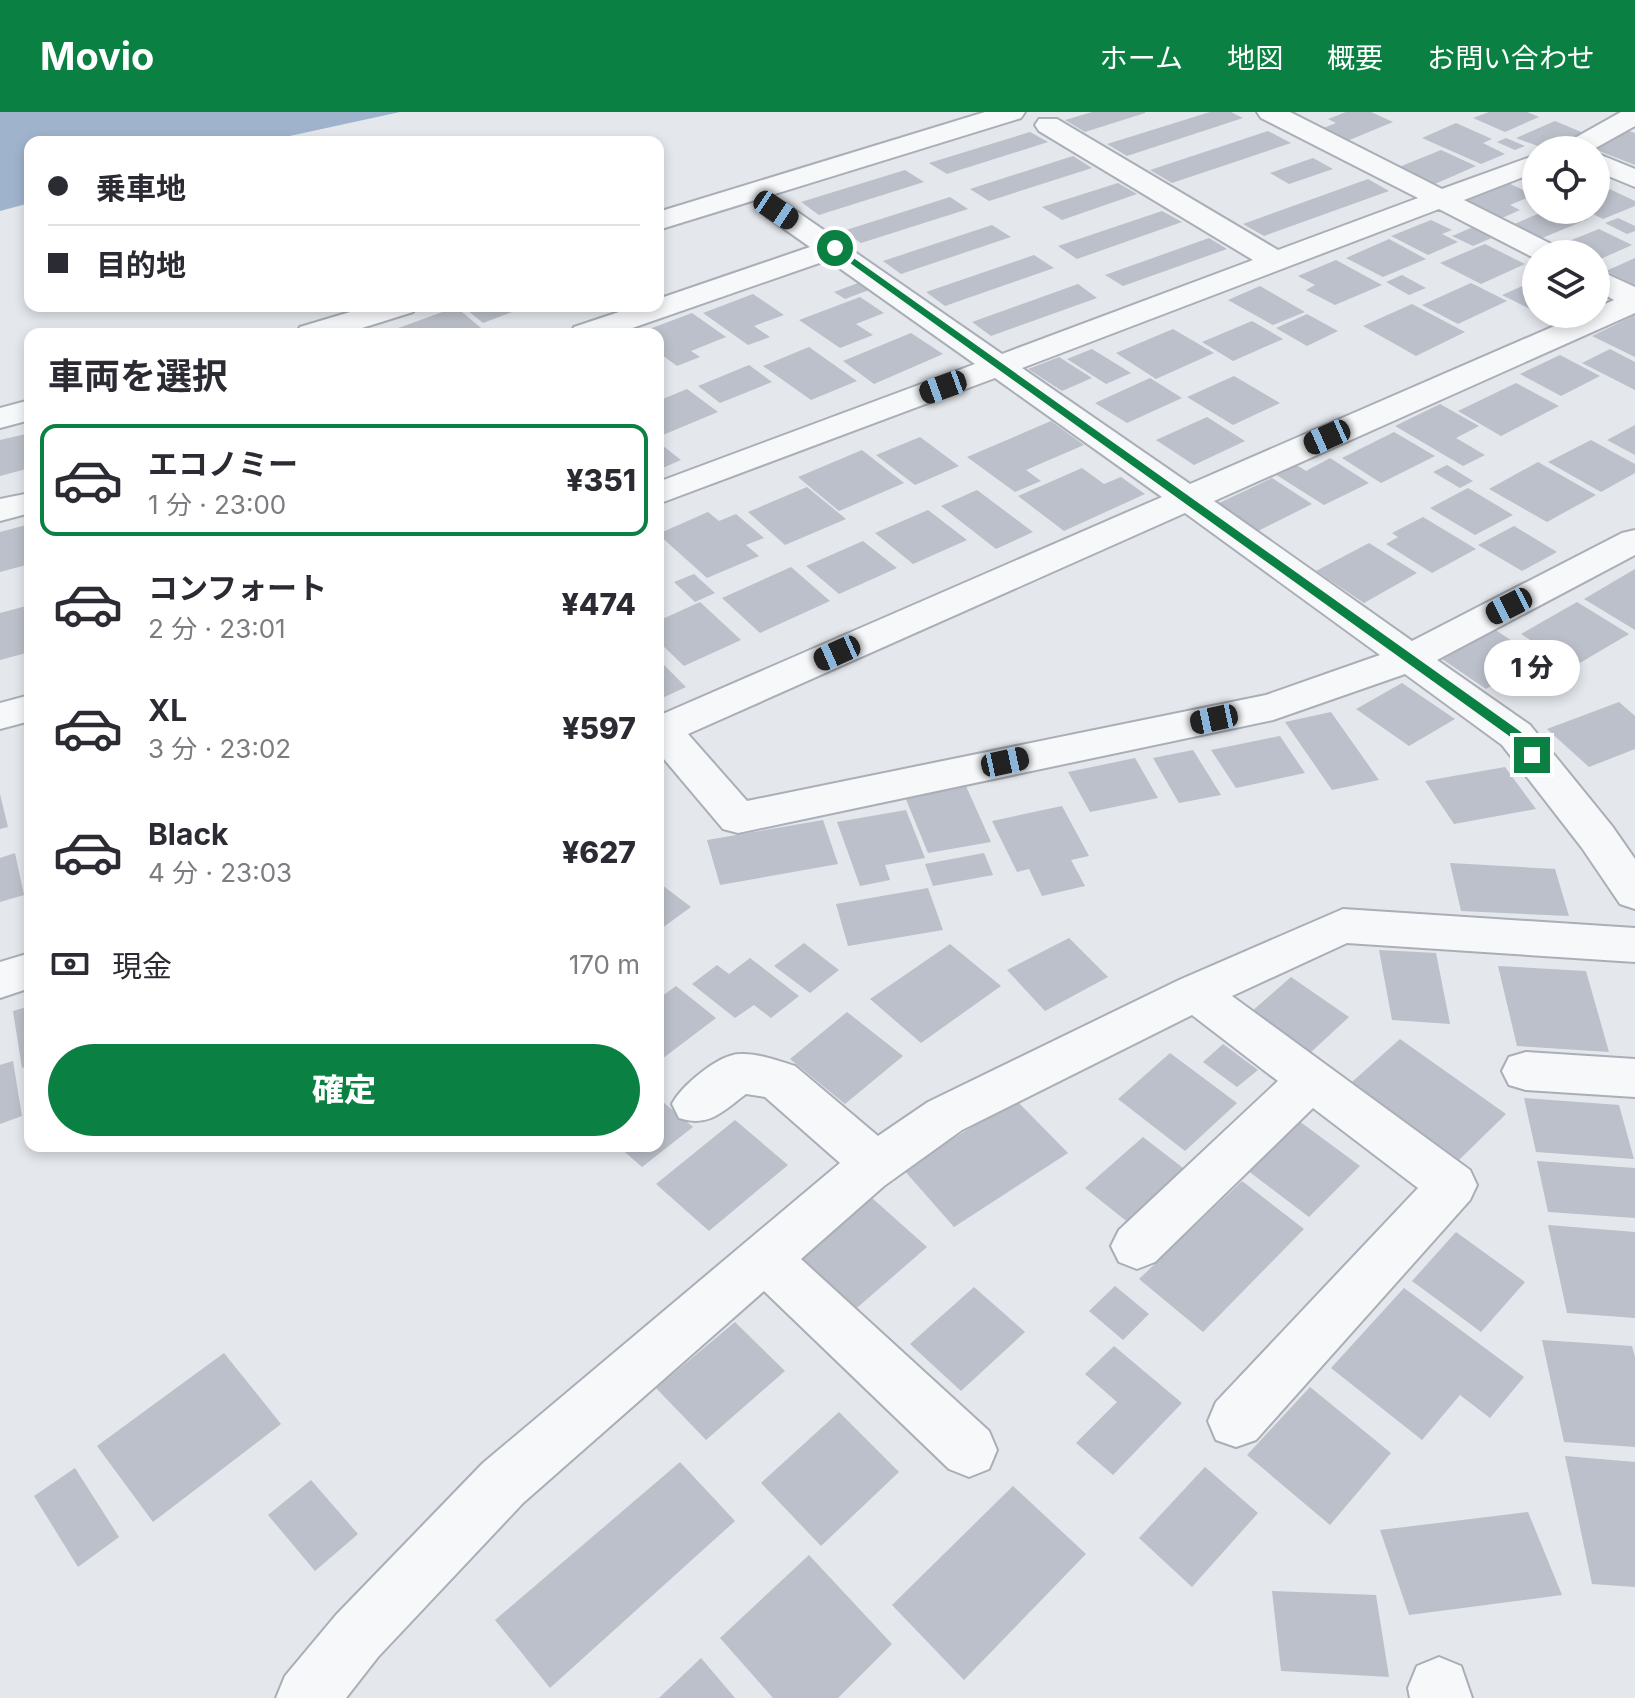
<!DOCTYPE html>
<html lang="ja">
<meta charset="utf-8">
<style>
:root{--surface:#fff;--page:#f2f2f3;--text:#2b2b33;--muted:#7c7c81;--line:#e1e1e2;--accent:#0b8043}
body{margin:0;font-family:Inter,"Noto Sans JP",sans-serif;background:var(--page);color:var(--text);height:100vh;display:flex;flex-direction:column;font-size:30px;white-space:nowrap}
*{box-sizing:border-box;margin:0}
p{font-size:26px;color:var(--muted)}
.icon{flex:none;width:44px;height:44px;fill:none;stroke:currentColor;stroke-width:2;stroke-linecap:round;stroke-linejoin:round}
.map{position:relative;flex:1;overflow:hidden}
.panel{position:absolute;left:24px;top:216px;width:640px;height:824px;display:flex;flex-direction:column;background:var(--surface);border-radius:16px;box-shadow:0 4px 12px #0003}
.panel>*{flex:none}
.hud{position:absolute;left:24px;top:24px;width:640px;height:176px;border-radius:16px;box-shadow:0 4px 12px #0003;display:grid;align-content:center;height:176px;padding:0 24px;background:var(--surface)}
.buttons{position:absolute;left:1522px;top:24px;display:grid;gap:16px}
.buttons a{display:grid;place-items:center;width:88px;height:88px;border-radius:50%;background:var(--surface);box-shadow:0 4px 12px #0003;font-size:40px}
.end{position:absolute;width:36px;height:36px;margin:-18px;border:10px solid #0b8043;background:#fff;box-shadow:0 0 0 4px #fff}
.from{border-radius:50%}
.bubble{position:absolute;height:56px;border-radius:28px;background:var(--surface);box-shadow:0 4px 12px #0003;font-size:26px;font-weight:800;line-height:56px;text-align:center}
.car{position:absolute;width:24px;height:48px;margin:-24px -12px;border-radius:10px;box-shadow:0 0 6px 2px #0007;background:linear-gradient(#222 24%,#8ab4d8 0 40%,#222 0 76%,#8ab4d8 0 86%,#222 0)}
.hud b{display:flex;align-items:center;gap:28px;height:76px;font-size:30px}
.hud b+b{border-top:2px solid var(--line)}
.hud i{width:20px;height:20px;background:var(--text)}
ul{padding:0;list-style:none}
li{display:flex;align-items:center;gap:24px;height:112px;margin:0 16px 12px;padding:0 8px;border:4px solid transparent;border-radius:16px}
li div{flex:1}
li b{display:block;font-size:30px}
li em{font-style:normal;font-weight:800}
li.active{border-color:var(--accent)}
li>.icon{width:72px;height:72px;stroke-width:1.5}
h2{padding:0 24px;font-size:36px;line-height:96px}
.pay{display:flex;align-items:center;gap:20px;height:88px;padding:0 24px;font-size:30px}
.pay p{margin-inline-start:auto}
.cta{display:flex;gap:16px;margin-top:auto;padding:16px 24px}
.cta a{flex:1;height:92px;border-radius:48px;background:var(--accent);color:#fff;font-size:32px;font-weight:800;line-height:92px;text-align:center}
header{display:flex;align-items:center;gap:48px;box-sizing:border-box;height:112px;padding:0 40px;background:var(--accent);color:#fff}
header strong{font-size:38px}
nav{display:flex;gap:44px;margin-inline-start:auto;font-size:28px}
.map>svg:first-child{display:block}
.water{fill:#9fb4cc}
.building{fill:#bbc0ca}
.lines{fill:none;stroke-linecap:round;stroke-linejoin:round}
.minor-casing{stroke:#a9aeb7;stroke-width:4}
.minor{fill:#f7f8fa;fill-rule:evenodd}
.route{fill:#0b8043}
</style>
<header>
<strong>Movio</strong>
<nav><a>ホーム</a><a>地図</a><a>概要</a><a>お問い合わせ</a></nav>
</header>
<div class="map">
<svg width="1635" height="1586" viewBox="0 0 1635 1586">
<rect width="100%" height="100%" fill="#e4e7ec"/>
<!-- water -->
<path class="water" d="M0 0H400L262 30H30V91L0 99Z"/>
<!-- building -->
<g class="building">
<path d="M1092 0H1145V1L1085 20 1065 8Z"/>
<path d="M1210 0H1231L1243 6 1127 44 1107 32Z"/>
<path d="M1346 0H1371L1393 10 1347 29 1321 17 1336 11 1328 7Z"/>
<path d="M1489 0H1527L1539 5 1505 20 1473 6Z"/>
<path d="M1555 9 1586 22 1549 38 1516 26Z"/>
<path d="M1456 11 1492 27 1483 31 1505 42 1481 52 1422 26Z"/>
<path d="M1268 19 1291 31 1172 71 1150 58Z"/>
<path d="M1629 19 1635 21V53L1594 37Z"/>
<path d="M1030 20 1048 30 947 62 929 51Z"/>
<path d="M1506 26 1525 34 1515 38 1497 30Z"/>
<path d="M1441 38 1476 54 1435 72 1399 55Z"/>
<path d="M1073 44 1092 56 989 89 970 77Z"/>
<path d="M1313 46 1333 57 1289 72 1270 61Z"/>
<path d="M905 58 924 70 819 103 801 90Z"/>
<path d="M1368 67 1389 79 1264 124 1243 112Z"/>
<path d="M1506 70 1534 83 1510 93 1520 98 1502 106 1463 87Z"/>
<path d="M1118 71 1137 82 1062 108 1042 95Z"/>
<path d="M1603 74 1635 89V94L1603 107 1585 98H1596V77Z"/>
<path d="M950 85 968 97 861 131 843 119Z"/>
<path d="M1547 98H1569L1588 107 1540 127 1512 113Z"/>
<path d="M1162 99 1182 110 1077 147 1058 134Z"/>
<path d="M1618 106 1635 114V119L1627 122 1605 111Z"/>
<path d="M1431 108 1452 118 1442 122 1458 130 1428 143 1391 124Z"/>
<path d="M992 113 1011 125 901 162 883 149Z"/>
<path d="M1473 115 1494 125 1473 134 1452 124Z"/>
<path d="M1599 117 1632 133 1596 149V142H1585L1564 131Z"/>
<path d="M1209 126 1227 137 1123 174 1105 163Z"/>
<path d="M1389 127 1426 147 1383 165 1346 146Z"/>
<path d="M1485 132 1525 152 1481 172 1440 151Z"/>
<path d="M1034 143 1054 156 945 194 926 180Z"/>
<path d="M1635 146V173L1606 159Z"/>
<path d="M1336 148 1382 173 1335 193 1306 178 1315 173 1298 164Z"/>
<path d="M1402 163 1426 176 1409 183 1386 170Z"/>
<path d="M1536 168V200L1502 183Z"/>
<path d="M858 171 869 178 845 187 834 180Z"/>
<path d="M1471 171 1507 189 1458 212 1422 193Z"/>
<path d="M1078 172 1097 186 991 224 972 210Z"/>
<path d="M1260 174 1305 200 1273 213 1228 188Z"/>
<path d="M753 182 784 203 754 214 770 225 748 233 703 201Z"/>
<path d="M860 185 884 201 856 212 873 223 840 236 799 208Z"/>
<path d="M1412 192 1465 220 1416 244 1363 214Z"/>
<path d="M462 194H528L483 211Z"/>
<path d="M456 195 487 221 398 222 393 218Z"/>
<path d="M692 201 726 225 691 239 700 245 677 254 658 240V222L644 219Z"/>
<path d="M1307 202 1338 219 1307 234 1276 216Z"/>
<path d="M1635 203V245L1592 224Z"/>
<path d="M1252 209 1283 227 1233 249 1202 230Z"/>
<path d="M1173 217 1214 241 1156 267 1116 241Z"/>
<path d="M911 221 943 242 874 272 843 249Z"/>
<path d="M809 235 857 269 811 288 763 254Z"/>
<path d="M1092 237 1131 261 1106 272 1067 247Z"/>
<path d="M1610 237 1635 250V278L1582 251Z"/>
<path d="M1560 243 1600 264 1561 284 1520 262Z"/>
<path d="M1059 245 1092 266 1062 279 1028 257Z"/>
<path d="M749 253 772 270 720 291 698 274Z"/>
<path d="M1234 264 1280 291 1233 313 1187 285Z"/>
<path d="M1150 266 1182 286 1127 311 1095 291Z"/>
<path d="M1516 271 1559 294 1501 324 1458 299Z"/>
<path d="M687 277 718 300 658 325V289Z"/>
<path d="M1440 292 1479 314 1456 326 1485 343 1463 354 1395 314Z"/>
<path d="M1207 305 1245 329 1194 353 1156 328Z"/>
<path d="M1051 309 1084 333 1026 358 1041 369 1015 380 967 345Z"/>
<path d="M1635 313V343L1607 328Z"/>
<path d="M1394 320 1435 344 1381 371 1342 346Z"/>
<path d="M30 321V356L0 364V328Z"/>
<path d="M920 325 959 354 915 373 876 343Z"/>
<path d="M1591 328 1635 352V361L1601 380 1548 350Z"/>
<path d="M658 330 681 348 658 358Z"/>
<path d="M862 338 904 371 839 399 798 365Z"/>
<path d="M1330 346 1369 371 1324 393 1275 362 1295 352 1306 359Z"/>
<path d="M1538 350 1596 383 1547 410 1489 377Z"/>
<path d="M1447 353 1473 369 1460 376 1433 360Z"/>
<path d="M1082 356 1104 372 1121 365 1145 382 1064 419 1018 384Z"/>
<path d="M1272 366 1312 392 1258 419 1217 392Z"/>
<path d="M807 375 846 407 785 433 748 400Z"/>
<path d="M1468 376 1513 403 1475 423 1430 396Z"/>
<path d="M977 378 1033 420 996 437 941 394Z"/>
<path d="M928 398 967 428 913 452 875 421Z"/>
<path d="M708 400 719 409 736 402 764 426 746 433 759 444 707 466 658 422Z"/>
<path d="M1423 405 1476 437 1432 461 1386 432 1398 425 1392 421Z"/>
<path d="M30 412V452L0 460V420Z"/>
<path d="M1514 414 1557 440 1522 459 1478 433Z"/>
<path d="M863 429 897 456 839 482 806 454Z"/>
<path d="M1369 431 1417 461 1364 491 1316 459Z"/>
<path d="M791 455 830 489 760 521 722 486Z"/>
<path d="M1635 457V518L1584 487Z"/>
<path d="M694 462 715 481 695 490 674 470Z"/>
<path d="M700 490 741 528 684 554 658 529V509Z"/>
<path d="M1577 490 1629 522 1573 555 1521 522Z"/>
<path d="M30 493V540L0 548V501Z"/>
<path d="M1491 515 1538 546 1486 577 1439 545Z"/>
<path d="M658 547 686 575 658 588Z"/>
<path d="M1402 571 1455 607 1409 634 1356 597Z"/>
<path d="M1619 590 1635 604V637L1589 655 1547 617Z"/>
<path d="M1331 600 1379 668 1332 678 1285 610Z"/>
<path d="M1280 624 1305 661 1236 676 1211 638Z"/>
<path d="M1193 638 1221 683 1179 691 1153 646Z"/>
<path d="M1135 646 1158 686 1090 700 1068 660Z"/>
<path d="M1505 655 1536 697 1454 712 1425 669Z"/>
<path d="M966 674 991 730 928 741 905 685Z"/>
<path d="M0 682 8 715 0 717Z"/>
<path d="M1062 694 1089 744 1071 748 1085 774 1042 784 1029 757 1017 760 992 709Z"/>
<path d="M906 698 925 746 885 753 890 768 860 774 837 710Z"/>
<path d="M823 708 838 752 720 773 707 728Z"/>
<path d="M15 741 24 783 0 790V746Z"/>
<path d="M984 741 993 763 933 774 925 752Z"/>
<path d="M1450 751 1555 757 1569 804 1461 799Z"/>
<path d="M658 770 691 795 658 819Z"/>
<path d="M928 776 943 818 848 834 836 792Z"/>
<path d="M1069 826 1108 865 1045 899 1007 858Z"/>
<path d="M804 831 839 858 810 881 774 854Z"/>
<path d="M950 832 1001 874 921 931 870 887Z"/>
<path d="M1379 838 1436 841 1450 912 1392 908Z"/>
<path d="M750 846 799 884 771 906 754 893 735 906 692 872 717 853 729 862Z"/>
<path d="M1498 854 1586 859 1609 940 1517 934Z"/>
<path d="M1291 865 1349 905 1309 942 1251 900Z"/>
<path d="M676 874 716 906 658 950V887Z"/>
<path d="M30 894V953L22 956 13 899Z"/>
<path d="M847 900 903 944 845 992 790 947Z"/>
<path d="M1400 927 1506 1002 1459 1048 1352 970Z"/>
<path d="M1223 932 1258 958 1237 975 1203 950Z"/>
<path d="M1170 941 1237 991 1185 1039 1118 987Z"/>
<path d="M13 949 22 1004 0 1012V953Z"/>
<path d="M1524 986 1619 993 1634 1047 1536 1040Z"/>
<path d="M1016 988 1068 1041 954 1115 903 1057Z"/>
<path d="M663 990 693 1015 642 1055 618 1034H658V994Z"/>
<path d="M1295 1006 1360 1054 1309 1105 1243 1055Z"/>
<path d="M735 1008 788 1053 709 1119 656 1072Z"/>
<path d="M1143 1025 1187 1059 1130 1112 1085 1076Z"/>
<path d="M1537 1049 1635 1056V1106L1548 1100Z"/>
<path d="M1242 1069 1304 1117 1203 1220 1139 1167Z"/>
<path d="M872 1086 927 1135 851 1201 796 1149Z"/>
<path d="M1548 1113 1635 1120V1206L1567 1201Z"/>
<path d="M1456 1120 1525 1170 1481 1220 1412 1169Z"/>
<path d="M1115 1174 1149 1202 1123 1228 1089 1199Z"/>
<path d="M974 1175 1025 1220 961 1279 910 1232Z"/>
<path d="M1404 1176 1524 1265 1490 1306 1460 1283 1422 1328 1331 1256Z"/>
<path d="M735 1210 785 1259 706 1328 656 1276Z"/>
<path d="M1542 1228 1632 1234 1635 1245V1335L1564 1330Z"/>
<path d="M1114 1234 1182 1291 1113 1363 1076 1331 1117 1290 1085 1262Z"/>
<path d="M224 1241 281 1312 153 1410 97 1334Z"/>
<path d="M1310 1275 1391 1341 1330 1413 1247 1343Z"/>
<path d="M839 1300 899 1360 821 1434 761 1371Z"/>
<path d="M1565 1344 1635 1350V1475L1592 1472Z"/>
<path d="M680 1350 735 1409 550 1576 495 1508Z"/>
<path d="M1205 1355 1258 1401 1192 1475 1139 1426Z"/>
<path d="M75 1356 119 1425 78 1455 34 1384Z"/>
<path d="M311 1368 358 1422 315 1459 268 1403Z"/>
<path d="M1013 1374 1086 1442 964 1568 892 1493Z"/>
<path d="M1528 1400 1562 1483 1409 1503 1380 1418Z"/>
<path d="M809 1443 892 1532 838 1586H773L720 1526Z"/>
<path d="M1272 1479 1376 1483 1389 1565 1281 1559Z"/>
<path d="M701 1546 735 1586H659Z"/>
</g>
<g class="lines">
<!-- minor casing -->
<g class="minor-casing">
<g id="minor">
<path d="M985 0H1025L1021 6 658 118V100Z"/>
<path d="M1257 0H1290L1442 77 1536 43V60L1464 88 1559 136 1564 142H1536V147L1439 97 1022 256 1190 372 1582 202H1596V196L1614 188 1596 178V157L1635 175V201L1214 389 1412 529 1622 421 1635 418V443L1437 548 1530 613 1612 714 1635 747V797L1620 792 1582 736 1502 633 1405 562 1273 608 738 721 723 717 658 640V604L1162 385 995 266 658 392V370L975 252 828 148 615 222H570L574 215 637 194H658V187L810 135 766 104 762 98 766 92 776 90 786 92 838 128 845 130 849 136 1002 242 1253 148 1039 19 1035 13 1039 7H1057L1278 138 1418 86 1261 6ZM1185 401 1380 543 1266 583 747 689 688 622Z"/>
<path d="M1621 0H1635V14L1592 38H1560L1564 32Z"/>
<path d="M1596 41 1635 57V75L1596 59Z"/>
<path d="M370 194H417L413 200 343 222H296L300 215Z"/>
<path d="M30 288V308L0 316V296Z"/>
<path d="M30 381V401L0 409V387Z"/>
<path d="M30 583V609L0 617V591Z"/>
<path d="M1343 797 1635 816V850L1347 831 1232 884 1470 1058 1477 1073 1470 1088 1256 1328 1236 1335 1216 1328 1208 1309 1216 1290 1418 1076 1313 996 1155 1150 1137 1157 1119 1150 1111 1134 1119 1118 1278 969 1192 903 962 1018 884 1074 801 1147 989 1319 997 1338 989 1357 969 1365 949 1357 764 1179 523 1391 378 1545 346 1586H276L285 1564 336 1503 483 1351 840 1051 765 985 746 982C723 999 709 1016 679 1006L672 992C681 974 719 942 740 942 758 941 779 949 795 954L878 1024 928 990 1179 868Z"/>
<path d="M30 841V876L0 886V850Z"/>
<path d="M1526 940 1635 947V985L1526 978 1509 973 1502 959 1509 945Z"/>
<path d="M1439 1545 1461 1554 1472 1586H1410L1408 1576 1417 1554Z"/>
</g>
</g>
<!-- minor -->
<use href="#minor" class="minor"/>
</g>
<!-- route -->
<path class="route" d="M832 135H838L1521 620 1537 640V646H1528L1512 626 832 138Z"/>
</svg>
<div class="buttons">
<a><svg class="icon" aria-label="locate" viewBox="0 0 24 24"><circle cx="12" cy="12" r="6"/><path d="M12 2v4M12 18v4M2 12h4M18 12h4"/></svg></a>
<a><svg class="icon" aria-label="layers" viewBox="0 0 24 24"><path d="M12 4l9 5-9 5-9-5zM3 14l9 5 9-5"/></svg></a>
</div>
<i class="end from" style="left:835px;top:136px"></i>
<i class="end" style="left:1532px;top:643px"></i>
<div class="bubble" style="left:1484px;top:528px;width:96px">1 分</div>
<i class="car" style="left:776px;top:98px;rotate:124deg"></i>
<i class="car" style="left:943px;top:275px;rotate:250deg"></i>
<i class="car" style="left:1327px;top:325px;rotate:246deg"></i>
<i class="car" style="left:1509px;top:494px;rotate:243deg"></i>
<i class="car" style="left:837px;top:541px;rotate:246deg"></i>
<i class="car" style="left:1214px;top:607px;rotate:258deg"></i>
<i class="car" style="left:1005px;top:650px;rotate:78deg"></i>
<div class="hud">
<b><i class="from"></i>乗車地</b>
<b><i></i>目的地</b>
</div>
<section class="panel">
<h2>車両を選択</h2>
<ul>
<li class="active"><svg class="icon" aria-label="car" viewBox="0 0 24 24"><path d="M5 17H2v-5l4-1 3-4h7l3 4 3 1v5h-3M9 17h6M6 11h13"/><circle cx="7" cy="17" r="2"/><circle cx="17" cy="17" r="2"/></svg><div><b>エコノミー</b><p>1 分 · 23:00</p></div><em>¥351</em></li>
<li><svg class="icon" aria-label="car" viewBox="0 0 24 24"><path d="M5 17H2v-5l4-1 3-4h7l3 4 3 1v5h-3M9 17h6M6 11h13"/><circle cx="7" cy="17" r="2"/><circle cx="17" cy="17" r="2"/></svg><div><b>コンフォート</b><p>2 分 · 23:01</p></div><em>¥474</em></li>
<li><svg class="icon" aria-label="car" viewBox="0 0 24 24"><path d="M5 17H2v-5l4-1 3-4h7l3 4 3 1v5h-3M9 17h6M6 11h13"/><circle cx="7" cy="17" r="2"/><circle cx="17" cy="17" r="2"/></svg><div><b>XL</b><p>3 分 · 23:02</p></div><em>¥597</em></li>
<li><svg class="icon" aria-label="car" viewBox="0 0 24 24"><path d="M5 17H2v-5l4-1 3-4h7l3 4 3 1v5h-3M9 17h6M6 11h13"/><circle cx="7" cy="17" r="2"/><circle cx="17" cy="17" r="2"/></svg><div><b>Black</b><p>4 分 · 23:03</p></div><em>¥627</em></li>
</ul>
<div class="pay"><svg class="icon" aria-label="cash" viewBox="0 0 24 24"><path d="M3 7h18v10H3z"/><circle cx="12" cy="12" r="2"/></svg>現金<p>170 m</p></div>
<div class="cta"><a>確定</a></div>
</section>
</div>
